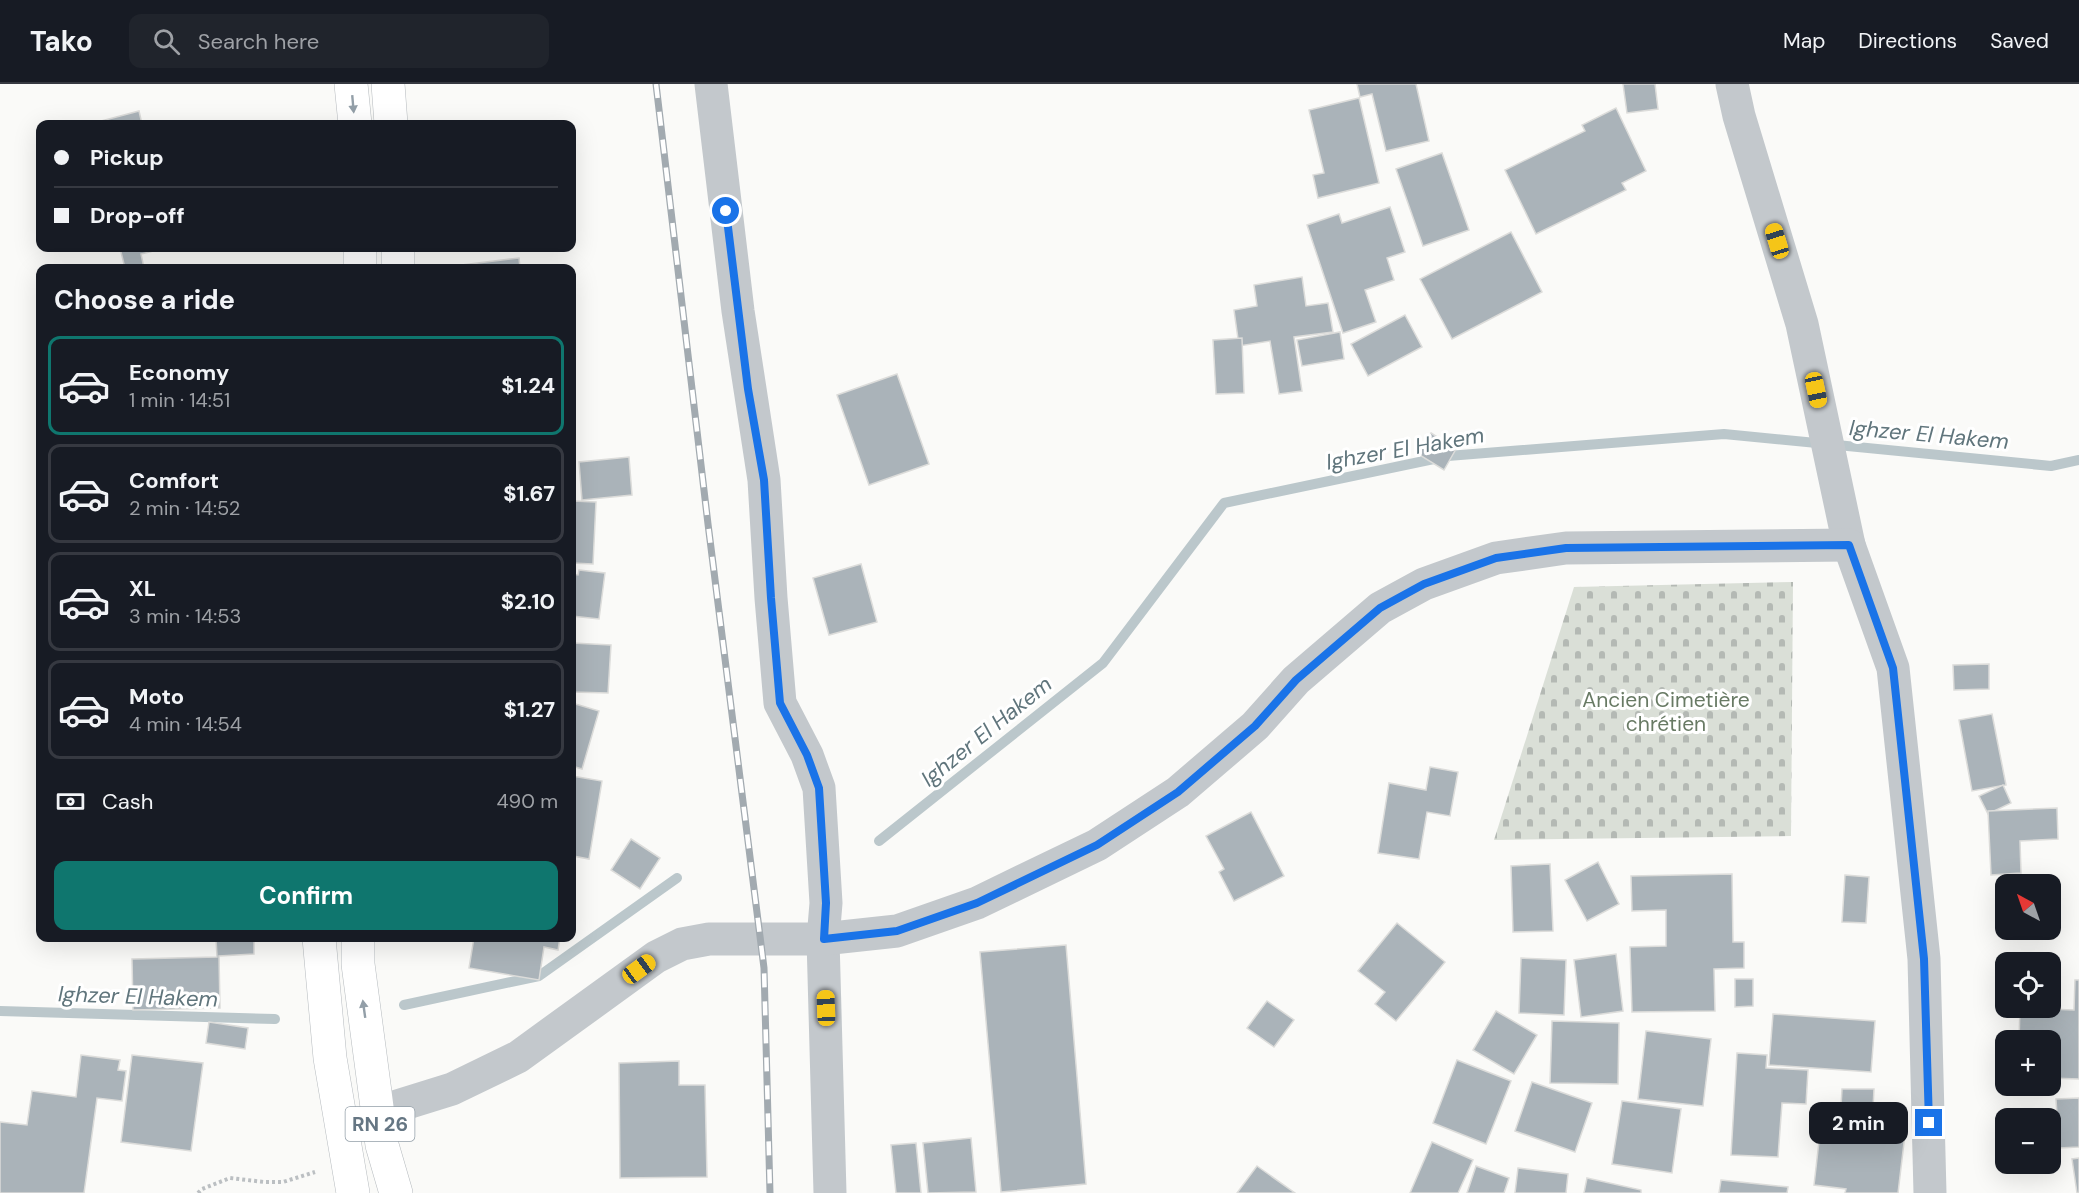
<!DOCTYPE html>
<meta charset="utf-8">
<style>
:root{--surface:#171b24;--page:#20242c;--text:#f1f3f6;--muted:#9ea1a6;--line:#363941;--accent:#0f766e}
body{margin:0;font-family:"DM Sans",sans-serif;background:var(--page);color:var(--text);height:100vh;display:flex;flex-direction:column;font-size:22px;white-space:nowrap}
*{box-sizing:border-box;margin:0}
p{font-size:20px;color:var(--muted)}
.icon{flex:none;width:33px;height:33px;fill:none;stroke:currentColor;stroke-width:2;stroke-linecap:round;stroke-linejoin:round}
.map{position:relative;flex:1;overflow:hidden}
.drawer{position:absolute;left:36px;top:180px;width:540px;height:678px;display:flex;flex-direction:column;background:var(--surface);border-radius:12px;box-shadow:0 6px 24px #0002}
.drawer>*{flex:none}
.guide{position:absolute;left:36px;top:36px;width:540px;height:132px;border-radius:12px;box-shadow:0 6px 24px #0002;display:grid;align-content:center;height:132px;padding:0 18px;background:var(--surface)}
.needle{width:39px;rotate:320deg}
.buttons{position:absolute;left:1995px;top:790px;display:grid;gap:12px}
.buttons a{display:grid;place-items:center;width:66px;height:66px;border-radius:12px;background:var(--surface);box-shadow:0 6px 24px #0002;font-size:30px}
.end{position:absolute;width:27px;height:27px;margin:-14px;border:8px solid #1a73e8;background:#fff;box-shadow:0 0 0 3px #fff}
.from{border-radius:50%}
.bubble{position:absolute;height:42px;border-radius:12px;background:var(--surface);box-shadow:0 6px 24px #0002;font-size:20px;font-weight:700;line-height:42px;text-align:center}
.car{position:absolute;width:18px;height:36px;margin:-18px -9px;border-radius:8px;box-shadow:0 0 4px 2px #0007;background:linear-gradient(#f5c518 24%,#345 0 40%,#f5c518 0 76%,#345 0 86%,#f5c518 0)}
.guide b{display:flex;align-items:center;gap:21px;height:57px;font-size:22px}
.guide b+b{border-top:2px solid var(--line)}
.guide i{width:15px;height:15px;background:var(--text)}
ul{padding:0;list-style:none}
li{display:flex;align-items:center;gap:18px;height:99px;margin:0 12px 9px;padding:0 6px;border:3px solid var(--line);border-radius:12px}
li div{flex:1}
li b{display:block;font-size:22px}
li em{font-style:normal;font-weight:700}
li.on{border-color:var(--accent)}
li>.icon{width:54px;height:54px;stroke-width:1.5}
h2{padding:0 18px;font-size:27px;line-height:72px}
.pay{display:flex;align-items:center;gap:15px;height:66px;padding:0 18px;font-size:22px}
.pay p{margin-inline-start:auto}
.button{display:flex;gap:12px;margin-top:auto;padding:12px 18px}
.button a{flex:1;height:69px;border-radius:12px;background:var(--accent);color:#fff;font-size:24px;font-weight:700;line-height:69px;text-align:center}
header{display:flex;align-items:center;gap:36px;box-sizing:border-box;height:84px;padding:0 30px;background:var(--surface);border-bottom:2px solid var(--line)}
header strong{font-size:28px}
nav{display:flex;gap:33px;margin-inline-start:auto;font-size:21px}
.search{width:420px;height:54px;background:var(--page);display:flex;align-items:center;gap:15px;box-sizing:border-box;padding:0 21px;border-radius:12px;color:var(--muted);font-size:22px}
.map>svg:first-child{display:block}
.cemetery{fill:url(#cemetery-stones)}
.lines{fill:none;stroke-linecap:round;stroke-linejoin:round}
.stream{stroke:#bbc7cb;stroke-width:10}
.building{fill:#aab3b9;stroke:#dcdcda;stroke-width:1.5}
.primary-casing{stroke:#b5babe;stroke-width:34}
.path{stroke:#bbbfc2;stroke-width:4;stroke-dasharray:3 3;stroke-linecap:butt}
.street{stroke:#c3c8cc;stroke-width:33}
.primary{stroke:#fff;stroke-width:33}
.rail-casing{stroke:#a2aab0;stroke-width:7}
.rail{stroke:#fff;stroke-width:4.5;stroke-dasharray:14;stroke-linecap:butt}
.oneway{fill:#939fa8}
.route{stroke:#1a73e8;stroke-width:8}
.labels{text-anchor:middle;stroke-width:6;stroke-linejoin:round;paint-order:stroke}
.shield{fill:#fff;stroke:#939fa8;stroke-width:1.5}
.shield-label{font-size:20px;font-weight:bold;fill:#657683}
.park-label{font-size:21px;fill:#687a64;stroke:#fff}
.water-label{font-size:22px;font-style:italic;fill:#60757c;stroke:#fff}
</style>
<header>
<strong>Tako</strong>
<div class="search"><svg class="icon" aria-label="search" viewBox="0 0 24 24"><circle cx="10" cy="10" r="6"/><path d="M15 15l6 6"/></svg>Search here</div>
<nav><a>Map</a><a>Directions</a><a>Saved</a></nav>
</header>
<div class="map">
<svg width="2079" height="1109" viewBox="0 0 2079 1109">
<defs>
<pattern id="cemetery-stones" width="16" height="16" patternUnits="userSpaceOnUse" patternTransform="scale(1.5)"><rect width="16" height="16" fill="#dadfd7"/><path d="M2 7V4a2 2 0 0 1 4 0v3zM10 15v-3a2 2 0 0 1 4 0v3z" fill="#b4b9b4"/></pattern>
</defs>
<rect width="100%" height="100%" fill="#fafaf8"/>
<!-- cemetery -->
<path class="cemetery" d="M1793 498 1791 752 1494 756 1574 503Z"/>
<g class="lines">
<!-- stream -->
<g class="stream">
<path d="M879 757 1103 579 1224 419 1448 372 1724 350 2051 382 2079 376"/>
<path d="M404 921 539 892 677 794"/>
<path d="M0 927 275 935"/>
</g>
</g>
<!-- building -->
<g class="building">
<path d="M1357 0H1416L1429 57 1386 67 1372 10 1360 13Z"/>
<path d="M1623 0H1655L1658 25 1627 29Z"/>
<path d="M1359 14 1379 99 1318 114 1313 91 1324 89 1309 26Z"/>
<path d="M1616 24 1646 87 1622 99 1626 106 1536 150 1505 86 1585 47 1582 41Z"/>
<path d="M139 27 142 40H90Z"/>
<path d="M1442 69 1469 146 1423 162 1396 85Z"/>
<path d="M1390 123 1405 168 1387 174 1394 196 1365 206 1376 238 1343 249 1307 141 1339 130 1342 139Z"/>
<path d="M1511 148 1542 208 1452 255 1420 195Z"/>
<path d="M120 164H162V165L141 170 144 184H125Z"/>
<path d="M519 174 520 184H454V182Z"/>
<path d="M1302 193 1306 222 1328 219 1333 248 1294 253 1302 307 1279 310 1270 257 1239 262 1234 226 1257 222 1254 201Z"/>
<path d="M1405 231 1422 263 1368 292 1351 260Z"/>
<path d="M1340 248 1344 275 1302 282 1297 256Z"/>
<path d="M1242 254 1244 309 1216 310 1213 256Z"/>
<path d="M897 290 929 380 869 401 837 311Z"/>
<path d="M1431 349 1456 365 1444 386 1418 370Z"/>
<path d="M629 373 632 411 582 416 579 378Z"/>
<path d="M572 417 596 418 593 480 572 479Z"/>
<path d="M861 480 877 538 829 551 813 494Z"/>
<path d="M579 486 605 489 599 535 572 532V490L578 491Z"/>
<path d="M572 559 611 561 608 609 572 608Z"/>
<path d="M1989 580V605L1954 606 1953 581Z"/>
<path d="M572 619 599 627 582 685 572 682Z"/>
<path d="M1992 630 2006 701 1972 707 1959 636Z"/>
<path d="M1430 683 1458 688 1450 732 1427 728 1419 775 1378 769 1389 699 1426 706Z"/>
<path d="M572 692 602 697 589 775 573 772 572 783Z"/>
<path d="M2003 701 2011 719 1988 730 1979 712Z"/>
<path d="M2057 724 2058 755 2020 757 2021 789 1991 791 1988 727Z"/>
<path d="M1251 728 1284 792 1234 817 1219 788 1224 785 1206 752Z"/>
<path d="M631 755 660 774 640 805 611 786Z"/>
<path d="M1598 778 1619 820 1587 837 1565 796Z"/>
<path d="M1550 780 1553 847 1513 848 1511 782Z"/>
<path d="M1732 790 1733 858H1744V884L1714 885 1715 927 1632 928 1630 863 1666 862V826L1632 827 1631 792Z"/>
<path d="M1845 791 1869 793 1866 839 1842 838Z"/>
<path d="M1397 839 1445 878 1396 937 1375 920 1385 908 1358 887Z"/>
<path d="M216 854H254V870L219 872 220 924 133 926 132 875 217 873Z"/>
<path d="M474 854H560L558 866 544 863 539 896 469 884Z"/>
<path d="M1066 861 1086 1100 1001 1108 980 868Z"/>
<path d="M1616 870 1623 927 1581 933 1574 876Z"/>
<path d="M1521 874 1566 876 1564 931 1519 929Z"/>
<path d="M1735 895H1753V922L1735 923Z"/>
<path d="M2075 896H2079V995L2050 994V957H2019L2020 924 2074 926Z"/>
<path d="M1267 917 1294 936 1274 963 1247 944Z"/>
<path d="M1496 927 1537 951 1514 990 1473 966Z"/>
<path d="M1773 930 1875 937 1871 988 1769 981Z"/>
<path d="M1552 937 1619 939 1618 1000 1550 999Z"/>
<path d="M209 938 248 944 245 965 206 959Z"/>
<path d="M1646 947 1711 955 1703 1022 1638 1015Z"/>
<path d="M1737 969 1767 971 1766 984 1808 986 1806 1020 1782 1019 1778 1073 1731 1071Z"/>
<path d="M81 971 120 976 118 986 126 987 122 1017 97 1014 84 1109H0V1038L27 1041 32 1007 76 1013Z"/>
<path d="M132 971 203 979 191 1067 121 1058Z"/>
<path d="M1457 976 1511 997 1486 1060 1433 1039Z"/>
<path d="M679 977V1001H705L707 1093 620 1094 619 979Z"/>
<path d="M1532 998 1592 1019 1575 1068 1515 1047Z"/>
<path d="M1842 1005H1874L1873 1024 1841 1023Z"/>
<path d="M2079 1014V1063L2059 1064 2056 1015Z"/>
<path d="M1622 1017 1681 1025 1672 1089 1612 1080Z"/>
<path d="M1821 1040 1905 1050 1898 1109H1845L1846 1105 1814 1101Z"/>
<path d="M971 1054 976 1108 928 1109 923 1059Z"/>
<path d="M1432 1058 1473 1076 1458 1109H1410Z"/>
<path d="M916 1059 921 1109H896L891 1061Z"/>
<path d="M2079 1074V1109H2077L2072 1075Z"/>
<path d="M1257 1082 1295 1109H1237Z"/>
<path d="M1476 1082 1509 1094 1504 1109H1467Z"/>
<path d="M1518 1084 1568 1090 1566 1109H1515Z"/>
<path d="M1587 1094 1641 1106V1109H1584Z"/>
<path d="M1721 1096 1788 1103 1787 1109H1719Z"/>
</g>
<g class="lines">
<!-- primary casing -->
<g class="primary-casing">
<g id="primary">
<path d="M351 0 355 40"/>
<path d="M388 0 391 40"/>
<path d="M398 164V184"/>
<path d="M360 184V164"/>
<path d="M319 854 330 974 353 1109"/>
<path d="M358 854V880L382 1061 396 1109"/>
</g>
</g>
<!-- path -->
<path class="path" d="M198 1109 202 1105 230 1094 264 1098H283L315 1088"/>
<!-- street -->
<g class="street">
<path d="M711 0 738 227 764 396 771 514 780 619 807 671 819 704 826 819 823 855 830 1109"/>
<path d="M1732 0 1739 32 1802 240 1849 461 1893 584 1924 875 1930 1109"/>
<path d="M378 1028 452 1005 518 973 656 873 682 860 709 855H823L897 847 977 819 1097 761 1178 708 1255 642 1296 596 1380 524 1424 500 1496 474 1566 464 1849 461"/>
</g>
<!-- primary -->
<use href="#primary" class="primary"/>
<!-- rail casing -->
<g class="rail-casing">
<path id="rail" d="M656 0 708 440 764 884 770 1109"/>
</g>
<!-- rail -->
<use href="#rail" class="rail"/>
</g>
<!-- one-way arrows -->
<defs><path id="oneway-solid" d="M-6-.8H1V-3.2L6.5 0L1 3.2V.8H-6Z" transform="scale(1.5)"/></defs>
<g class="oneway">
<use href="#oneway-solid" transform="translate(353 20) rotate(85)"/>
<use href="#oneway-solid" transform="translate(364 925) rotate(-98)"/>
</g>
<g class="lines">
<!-- route -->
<path class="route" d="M726 127 748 305 764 396 771 514 780 619 807 671 819 704 826 819 824 855 897 847 977 819 1097 761 1178 708 1255 642 1296 596 1380 524 1424 500 1496 474 1566 464 1849 461 1893 584 1924 875 1929 1039"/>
</g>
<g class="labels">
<!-- shield labels -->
<rect class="shield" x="345.5" y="1023" width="69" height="34" rx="4.5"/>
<g class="shield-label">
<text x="380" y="1047">RN 26</text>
</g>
<!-- park labels -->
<g class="park-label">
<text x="1666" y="623">Ancien Cimetière<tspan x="1666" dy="24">chrétien</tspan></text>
</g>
<!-- water labels -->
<g class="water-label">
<text transform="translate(1929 350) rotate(5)" y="8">Ighzer El Hakem</text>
<text transform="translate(1405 364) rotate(-10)" y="8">Ighzer El Hakem</text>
<text transform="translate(986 647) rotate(-39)" y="8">Ighzer El Hakem</text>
<text transform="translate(138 912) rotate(2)" y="8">Ighzer El Hakem</text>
</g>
</g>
</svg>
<div class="buttons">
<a><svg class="needle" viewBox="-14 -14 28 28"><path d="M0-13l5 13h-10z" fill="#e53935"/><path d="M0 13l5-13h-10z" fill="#9ea1a6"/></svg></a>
<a><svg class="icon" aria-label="locate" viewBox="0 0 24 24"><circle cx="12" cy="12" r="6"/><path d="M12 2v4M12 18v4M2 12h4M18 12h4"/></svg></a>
<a>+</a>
<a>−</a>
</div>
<i class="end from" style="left:726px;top:127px"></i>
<i class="end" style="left:1929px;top:1039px"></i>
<div class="bubble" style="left:1809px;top:1018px;width:99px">2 min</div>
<i class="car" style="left:1777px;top:157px;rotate:343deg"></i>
<i class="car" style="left:1816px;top:306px;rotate:168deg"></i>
<i class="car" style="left:639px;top:885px;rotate:54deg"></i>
<i class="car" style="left:826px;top:924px;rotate:358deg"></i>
<div class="guide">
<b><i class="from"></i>Pickup</b>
<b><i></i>Drop-off</b>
</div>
<section class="drawer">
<h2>Choose a ride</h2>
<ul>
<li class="on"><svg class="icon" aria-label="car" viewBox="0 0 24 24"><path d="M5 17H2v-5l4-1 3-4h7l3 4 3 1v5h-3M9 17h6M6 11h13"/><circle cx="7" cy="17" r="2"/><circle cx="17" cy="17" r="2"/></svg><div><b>Economy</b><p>1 min · 14:51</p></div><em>$1.24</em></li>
<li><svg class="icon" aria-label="car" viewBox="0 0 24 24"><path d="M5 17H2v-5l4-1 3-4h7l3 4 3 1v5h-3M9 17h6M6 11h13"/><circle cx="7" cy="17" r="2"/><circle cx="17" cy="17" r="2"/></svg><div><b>Comfort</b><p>2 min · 14:52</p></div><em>$1.67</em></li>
<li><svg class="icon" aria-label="car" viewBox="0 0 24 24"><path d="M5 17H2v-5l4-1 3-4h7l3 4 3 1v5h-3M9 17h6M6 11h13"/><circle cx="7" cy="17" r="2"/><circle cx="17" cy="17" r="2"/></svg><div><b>XL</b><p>3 min · 14:53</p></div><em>$2.10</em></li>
<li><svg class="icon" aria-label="car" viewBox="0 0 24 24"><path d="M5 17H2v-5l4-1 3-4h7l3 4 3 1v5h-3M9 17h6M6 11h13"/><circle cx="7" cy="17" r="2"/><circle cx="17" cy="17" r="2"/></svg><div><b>Moto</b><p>4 min · 14:54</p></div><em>$1.27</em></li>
</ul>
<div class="pay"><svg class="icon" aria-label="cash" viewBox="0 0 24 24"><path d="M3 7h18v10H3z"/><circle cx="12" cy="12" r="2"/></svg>Cash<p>490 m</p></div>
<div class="button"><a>Confirm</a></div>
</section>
</div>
